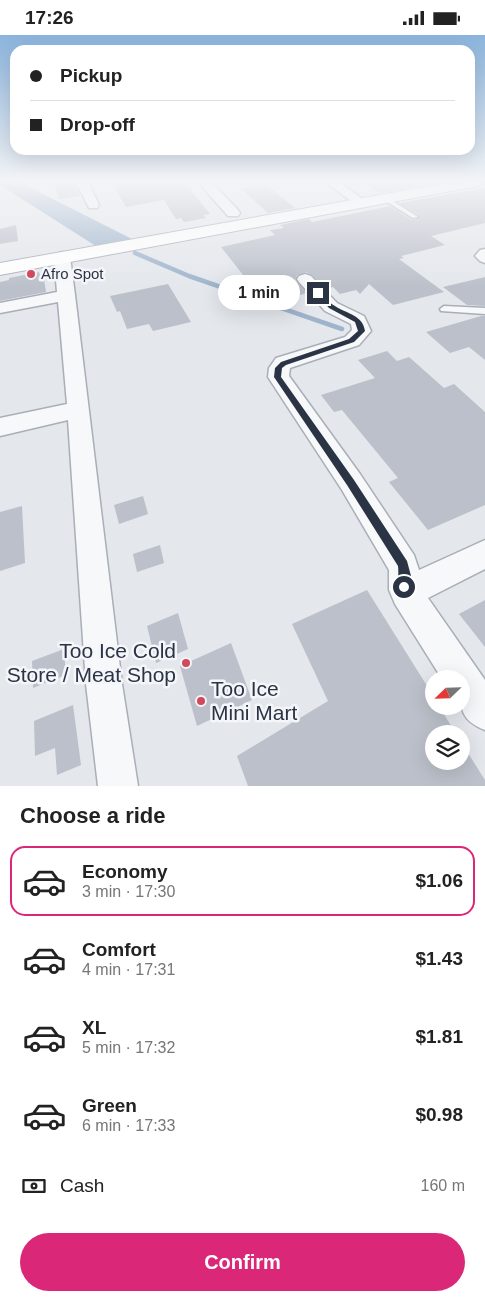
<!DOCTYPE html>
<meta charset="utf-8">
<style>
:root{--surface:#fff;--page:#f6f6f6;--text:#222;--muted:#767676;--line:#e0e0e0;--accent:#db2777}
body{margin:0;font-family:Arial,sans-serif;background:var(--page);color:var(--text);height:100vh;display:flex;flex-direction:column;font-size:19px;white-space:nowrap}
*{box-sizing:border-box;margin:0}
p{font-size:16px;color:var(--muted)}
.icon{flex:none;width:28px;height:28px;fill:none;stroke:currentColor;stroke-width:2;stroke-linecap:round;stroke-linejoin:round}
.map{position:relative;height:751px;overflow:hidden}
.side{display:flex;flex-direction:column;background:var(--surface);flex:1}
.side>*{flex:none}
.guide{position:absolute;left:10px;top:10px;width:465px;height:110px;border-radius:15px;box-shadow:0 5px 20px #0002;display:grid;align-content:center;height:110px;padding:0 20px;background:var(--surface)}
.needle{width:32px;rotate:247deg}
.controls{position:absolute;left:425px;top:635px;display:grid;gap:10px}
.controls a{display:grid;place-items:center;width:45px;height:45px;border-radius:50%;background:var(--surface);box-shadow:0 5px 20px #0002;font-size:25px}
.end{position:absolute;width:22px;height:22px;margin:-11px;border:6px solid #2b3445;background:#fff;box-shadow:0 0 0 2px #fff}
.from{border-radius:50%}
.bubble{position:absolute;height:35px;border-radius:18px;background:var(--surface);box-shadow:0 5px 20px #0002;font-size:16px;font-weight:700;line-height:35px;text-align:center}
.guide b{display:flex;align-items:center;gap:18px;height:48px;font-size:19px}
.guide b+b{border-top:1px solid var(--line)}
.guide i{width:12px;height:12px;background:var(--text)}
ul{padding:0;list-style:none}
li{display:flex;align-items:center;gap:15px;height:70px;margin:0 10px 8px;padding:0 10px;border:2px solid transparent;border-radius:15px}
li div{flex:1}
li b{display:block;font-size:19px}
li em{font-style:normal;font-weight:700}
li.selected{border-color:var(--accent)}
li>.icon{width:45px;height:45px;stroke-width:1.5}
h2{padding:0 20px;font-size:22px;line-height:60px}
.pay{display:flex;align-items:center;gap:12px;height:55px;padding:0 20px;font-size:19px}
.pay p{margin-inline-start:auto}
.action{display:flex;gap:10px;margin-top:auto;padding:10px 20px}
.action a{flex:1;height:58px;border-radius:30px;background:var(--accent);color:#fff;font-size:20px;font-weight:700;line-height:58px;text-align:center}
.status{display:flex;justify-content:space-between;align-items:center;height:35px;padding:0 25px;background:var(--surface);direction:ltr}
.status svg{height:14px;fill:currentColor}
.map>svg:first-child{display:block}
.water{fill:#9fb4cc}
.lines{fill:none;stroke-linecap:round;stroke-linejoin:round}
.stream{stroke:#9fb4cc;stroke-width:4.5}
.building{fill:#bbc0ca}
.service-casing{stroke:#a9aeb7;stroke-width:3}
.minor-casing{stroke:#a9aeb7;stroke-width:3}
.secondary-casing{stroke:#a9aeb7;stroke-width:2}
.service{fill:#f7f8fa;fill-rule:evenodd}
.minor{fill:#f7f8fa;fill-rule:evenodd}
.secondary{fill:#fff;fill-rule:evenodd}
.route{fill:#2b3445}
.poi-dot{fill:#d1495b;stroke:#f4f6f9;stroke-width:2}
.labels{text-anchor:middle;stroke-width:5;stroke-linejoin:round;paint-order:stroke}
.far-poi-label{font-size:15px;fill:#2b3445;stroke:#f4f6f9;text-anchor:start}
.near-poi-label{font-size:21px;fill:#2b3445;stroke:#f4f6f9;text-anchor:end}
</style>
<div class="status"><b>17:26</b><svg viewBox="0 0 49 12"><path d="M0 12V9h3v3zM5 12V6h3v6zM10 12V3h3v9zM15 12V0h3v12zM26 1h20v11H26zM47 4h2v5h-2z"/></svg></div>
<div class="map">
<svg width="485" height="751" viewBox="0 0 485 751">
<rect width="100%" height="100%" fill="#e4e7ec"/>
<!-- water -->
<path class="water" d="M0 147H19L136 206 99 213 0 150Z"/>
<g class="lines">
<!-- stream -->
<path class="stream" d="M135 218 189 241 342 294"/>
</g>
<!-- building -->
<g class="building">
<path d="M53 147H74L80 161 59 164Z"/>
<path d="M111 147H184L210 179 203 180 206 183 184 187 181 183 176 184 164 165 126 172Z"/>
<path d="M362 147H441L380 158Z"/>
<path d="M267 150 295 173 268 178 241 154Z"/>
<path d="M485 153V188L431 201 445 210 401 221 404 223 399 224 444 257 393 270 369 249 360 259 356 255 340 259 333 252 326 254 312 240 306 237 297 240 295 245 307 258 290 263 281 253 270 256 258 243 247 245 221 212 275 200 270 195 284 193 280 190 309 184 312 187 390 171 412 185 418 184 419 180 399 168Z"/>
<path d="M16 190 18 206 0 209V194Z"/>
<path d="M39 237 41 244H44L46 257 0 266V247L9 245V243Z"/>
<path d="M485 242V271L467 270 443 252Z"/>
<path d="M168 249 191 287 153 296 149 289 127 294 120 276 117 277 110 261Z"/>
<path d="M481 281H485V325L469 312 450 318 426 297Z"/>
<path d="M387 316 397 326 409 322 444 353 454 349 485 377V470L428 495 389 447 398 443 342 375 334 377 321 360 375 343 358 325Z"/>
<path d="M143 461 148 479 119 489 114 470Z"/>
<path d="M22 471 25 528 0 536V477Z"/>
<path d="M160 510 164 528 137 537 133 519Z"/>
<path d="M367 555 434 662V671H439L456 699H434V726H461V707L485 745V751H248L237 721 328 666 292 589Z"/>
<path d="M485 565V612L459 579Z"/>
<path d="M178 578 188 614 156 628 147 591Z"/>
<path d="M231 608 252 665 197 691 180 631Z"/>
<path d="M64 614 66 640 33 653 32 626Z"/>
<path d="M73 670 81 730 57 740 55 713 35 721 34 686Z"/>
</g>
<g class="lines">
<!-- service casing -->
<g class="service-casing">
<g id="service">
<path d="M384 163H388L418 182 413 183 384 165Z"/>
<path d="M444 271 485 273V279L441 276 440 274Z"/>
</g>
</g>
<!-- minor casing -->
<g class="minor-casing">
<g id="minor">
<path d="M76 147H88L99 170 97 173H89Z"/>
<path d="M198 147H211L238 175 240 178 238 181H228Z"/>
<path d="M325 147H339L368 168 362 172 358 171Z"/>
<path d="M485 214V228L480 226 475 221 480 215Z"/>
<path d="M62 217 67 219 70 222 75 260 122 649 138 751H98L86 649 68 385 0 401V383L67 369 58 267 0 278V268L57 257 54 222 57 219Z"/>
<path d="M305 239 311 241 337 268 364 281 371 296 359 310 290 333 289 341 360 439 414 520 419 535 485 505V534L428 563 485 645V695C457 684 461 670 461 644H442L395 569 389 555V535L342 455 268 342 269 333 276 323 345 302 352 295 351 289 325 276 299 247 297 244 299 241Z"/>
</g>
</g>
<!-- secondary casing -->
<g class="secondary-casing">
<path id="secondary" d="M453 147H485L478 151 0 240V228Z"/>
</g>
<!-- service -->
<use href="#service" class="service"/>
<!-- minor -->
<use href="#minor" class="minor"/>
<!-- secondary -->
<use href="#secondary" class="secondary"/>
</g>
<!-- sky -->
<linearGradient id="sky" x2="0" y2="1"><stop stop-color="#8bb4dd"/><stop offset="0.58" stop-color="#f3f4f6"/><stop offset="1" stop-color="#f3f4f6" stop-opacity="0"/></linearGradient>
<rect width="485" height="252" fill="url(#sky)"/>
<!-- route -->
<path class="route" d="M316 257H320C325 262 329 268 335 271 347 279 363 280 365 296L354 307 286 330 282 333 281 342 354 445 407 526 411 541 407 556 404 557 400 556C397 549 399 539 398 531L347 450 274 342 275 333 281 327 349 304 358 296 355 287 329 273 316 259Z"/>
<!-- markers -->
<g class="poi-dot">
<circle cx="31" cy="239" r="5"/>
<circle cx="186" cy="628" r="5"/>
<circle cx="201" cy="666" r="5"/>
</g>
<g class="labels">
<!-- far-poi labels -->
<g class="far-poi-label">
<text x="41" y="244">Afro Spot</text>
</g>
<!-- near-poi labels -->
<g class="near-poi-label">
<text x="176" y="623">Too Ice Cold<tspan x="176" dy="24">Store / Meat Shop</tspan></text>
<text x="211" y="661" text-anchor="start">Too Ice<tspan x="211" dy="24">Mini Mart</tspan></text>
</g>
</g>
</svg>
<div class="controls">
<a><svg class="needle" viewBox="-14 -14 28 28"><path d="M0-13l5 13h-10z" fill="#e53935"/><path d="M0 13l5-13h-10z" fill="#767676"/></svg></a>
<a><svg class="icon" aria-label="layers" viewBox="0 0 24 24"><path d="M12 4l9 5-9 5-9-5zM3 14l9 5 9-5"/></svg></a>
</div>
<i class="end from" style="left:404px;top:552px"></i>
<i class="end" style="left:318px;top:258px"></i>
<div class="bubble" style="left:218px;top:240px;width:82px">1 min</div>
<div class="guide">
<b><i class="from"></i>Pickup</b>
<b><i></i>Drop-off</b>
</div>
</div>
<section class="side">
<h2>Choose a ride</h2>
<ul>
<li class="selected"><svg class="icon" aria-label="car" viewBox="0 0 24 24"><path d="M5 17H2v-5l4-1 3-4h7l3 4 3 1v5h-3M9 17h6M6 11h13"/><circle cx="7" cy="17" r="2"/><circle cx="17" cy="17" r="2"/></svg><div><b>Economy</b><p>3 min · 17:30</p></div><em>$1.06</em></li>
<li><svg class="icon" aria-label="car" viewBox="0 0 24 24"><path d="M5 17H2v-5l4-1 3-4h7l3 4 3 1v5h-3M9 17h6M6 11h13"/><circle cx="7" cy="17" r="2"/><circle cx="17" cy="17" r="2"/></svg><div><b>Comfort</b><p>4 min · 17:31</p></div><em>$1.43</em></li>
<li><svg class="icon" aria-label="car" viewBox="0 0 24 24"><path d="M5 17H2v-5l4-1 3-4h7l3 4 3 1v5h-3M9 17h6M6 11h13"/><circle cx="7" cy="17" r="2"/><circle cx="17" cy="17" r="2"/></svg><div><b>XL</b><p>5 min · 17:32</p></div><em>$1.81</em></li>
<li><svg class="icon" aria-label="car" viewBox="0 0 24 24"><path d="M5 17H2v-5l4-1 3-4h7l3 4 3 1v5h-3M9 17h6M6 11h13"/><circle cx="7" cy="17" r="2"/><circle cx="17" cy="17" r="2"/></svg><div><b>Green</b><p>6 min · 17:33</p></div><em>$0.98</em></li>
</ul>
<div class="pay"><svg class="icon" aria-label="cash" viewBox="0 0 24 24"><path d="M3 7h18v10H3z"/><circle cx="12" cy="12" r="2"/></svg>Cash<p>160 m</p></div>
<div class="action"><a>Confirm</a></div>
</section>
